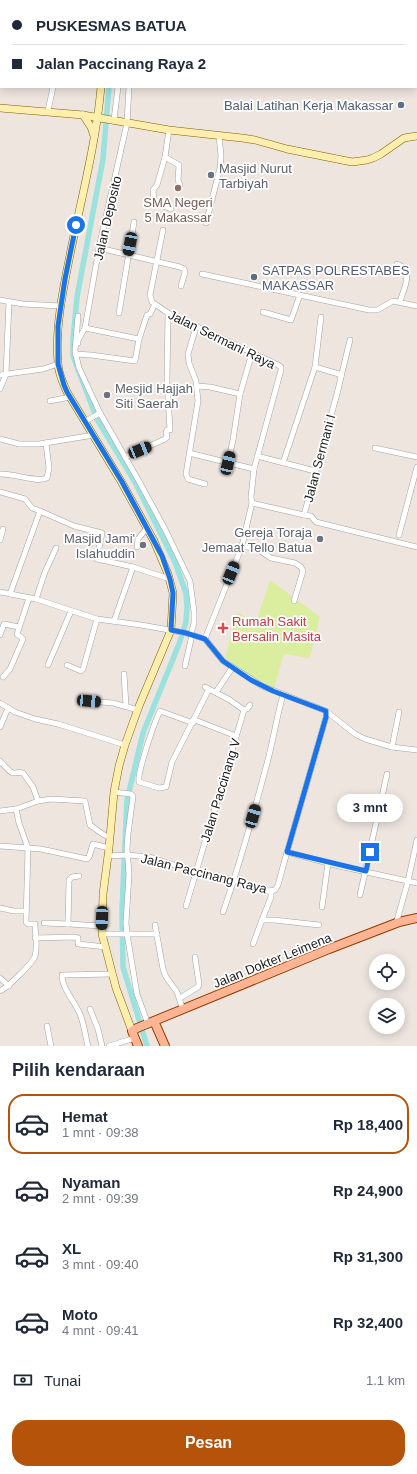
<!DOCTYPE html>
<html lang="id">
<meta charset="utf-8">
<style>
:root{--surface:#fff;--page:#f2f2f3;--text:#1f2937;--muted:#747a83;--line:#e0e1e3;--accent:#b45309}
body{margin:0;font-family:Helvetica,sans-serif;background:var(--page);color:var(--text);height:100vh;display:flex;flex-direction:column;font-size:15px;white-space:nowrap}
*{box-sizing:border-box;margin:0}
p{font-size:13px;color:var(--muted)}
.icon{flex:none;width:22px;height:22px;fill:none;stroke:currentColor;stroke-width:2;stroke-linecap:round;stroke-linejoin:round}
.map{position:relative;height:1046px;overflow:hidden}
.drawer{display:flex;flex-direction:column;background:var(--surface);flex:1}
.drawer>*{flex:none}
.top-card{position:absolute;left:0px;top:0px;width:417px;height:88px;box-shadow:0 2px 10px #0003;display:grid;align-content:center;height:88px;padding:0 12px;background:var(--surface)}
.buttons{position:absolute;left:369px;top:954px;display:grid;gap:8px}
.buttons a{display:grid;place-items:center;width:36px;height:36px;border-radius:50%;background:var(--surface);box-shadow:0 2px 10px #0003;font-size:20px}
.end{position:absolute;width:18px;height:18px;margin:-9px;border:5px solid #1a73e8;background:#fff;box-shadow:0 0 0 2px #fff}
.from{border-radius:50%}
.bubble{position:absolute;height:28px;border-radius:14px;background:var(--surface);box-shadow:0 2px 10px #0003;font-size:13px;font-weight:700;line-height:28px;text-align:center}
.car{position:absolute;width:12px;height:24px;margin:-12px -6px;border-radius:5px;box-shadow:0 0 3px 1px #0007;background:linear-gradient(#222 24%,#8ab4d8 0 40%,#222 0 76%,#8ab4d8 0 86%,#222 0)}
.top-card b{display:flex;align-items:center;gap:14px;height:38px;font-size:15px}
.top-card b+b{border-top:1px solid var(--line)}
.top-card i{width:10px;height:10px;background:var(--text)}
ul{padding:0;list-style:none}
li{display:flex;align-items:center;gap:12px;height:60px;margin:0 8px 6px;padding:0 4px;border:2px solid transparent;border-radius:16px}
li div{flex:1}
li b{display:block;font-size:15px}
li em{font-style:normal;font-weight:700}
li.current{border-color:var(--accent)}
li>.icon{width:36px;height:36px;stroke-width:1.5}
h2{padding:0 12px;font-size:18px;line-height:48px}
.pay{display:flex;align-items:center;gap:10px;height:44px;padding:0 12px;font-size:15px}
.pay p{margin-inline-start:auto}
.primary-button{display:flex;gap:8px;margin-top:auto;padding:8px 12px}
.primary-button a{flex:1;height:46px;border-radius:16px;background:var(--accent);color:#fff;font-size:16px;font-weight:700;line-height:46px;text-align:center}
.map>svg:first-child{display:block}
.grass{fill:#dbee9f}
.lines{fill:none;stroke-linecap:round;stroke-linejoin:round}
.canal{stroke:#9be1de;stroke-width:5.5}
.street-casing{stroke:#a2a2a2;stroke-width:6}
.secondary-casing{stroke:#756300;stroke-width:8}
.primary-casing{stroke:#933c00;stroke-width:10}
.street{stroke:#fff;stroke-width:5}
.secondary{stroke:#ffeead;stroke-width:7}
.primary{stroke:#ffb594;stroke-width:8}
.route{stroke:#1a73e8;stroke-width:5}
.service-dot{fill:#5c6f8a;stroke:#fff;stroke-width:1.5}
.worship-dot{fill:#6b7280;stroke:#fff;stroke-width:1.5}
.education-dot{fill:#8d6e63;stroke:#fff;stroke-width:1.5}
.health-dot{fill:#e0444e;stroke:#fff;stroke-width:1.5}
.labels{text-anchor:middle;stroke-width:3.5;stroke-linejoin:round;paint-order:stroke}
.service-label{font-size:13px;fill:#4e5e75;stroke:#fff;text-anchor:end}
.worship-label{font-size:13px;fill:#5b616d;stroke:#fff;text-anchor:start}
.education-label{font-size:13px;fill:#785e54;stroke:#fff}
.street-label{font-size:13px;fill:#1b1b1b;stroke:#fff}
.health-label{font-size:13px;fill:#be3a42;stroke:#fff;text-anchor:start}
</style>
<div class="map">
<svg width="417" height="1046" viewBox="0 0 417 1046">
<rect width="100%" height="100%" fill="#eee5df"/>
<!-- grass -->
<path class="grass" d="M270 580 320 617 310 658 284 654 274 688 245 673 225 658 237 612 256 622Z"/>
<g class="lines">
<!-- canal -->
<g class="canal">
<path d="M116 1V0"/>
<path d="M109 87 103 159 77 297 73 339V356L97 419 135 482 175 562 186 593 187 607 186 622 179 644 143 733 127 800 122 909 123 967 147 1046"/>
</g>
<!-- street casing -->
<g class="street-casing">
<g id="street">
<path d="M46 0V1"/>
<path d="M242 0 245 1"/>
<path d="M81 1V0"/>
<path d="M125 1V0"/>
<path d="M135 1V0"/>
<path d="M165 1V0"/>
<path d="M193 1V0"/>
<path d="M271 1V0"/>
<path d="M0 20 1 21"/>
<path d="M0 59 1 60"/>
<path d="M48 111 53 87"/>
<path d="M114 120 118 87"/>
<path d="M169 130 165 157 157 185 153 190 154 202 171 209"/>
<path d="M165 157 179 165 178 180 180 185"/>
<path d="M206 223 220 168 221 155 219 136"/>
<path d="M163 230 150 295 152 302 168 313 278 365 281 367V370L254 469 251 497 252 503 242 546 205 639"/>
<path d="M99 248 180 267 184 269 185 272 181 286"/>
<path d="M397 264 405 268C410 278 403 292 400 301"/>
<path d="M202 274 369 310H377L393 301 417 306"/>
<path d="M0 300 23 304 61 306"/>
<path d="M263 312 291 320 300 295"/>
<path d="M119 313 134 222"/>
<path d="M78 316 75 351 79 368 100 413 140 483 166 531 190 581 194 612V623L191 634"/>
<path d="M196 327 188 354 189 363 196 381 198 401 186 474 188 479 205 484"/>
<path d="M85 328 139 339"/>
<path d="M78 343V340L85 328 99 248 127 123 129 87"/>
<path d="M75 354 91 355 135 361 139 339 147 315 150 314 155 304"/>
<path d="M0 375 43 369 58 364"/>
<path d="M341 377 350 340"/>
<path d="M197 386 210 387 240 394"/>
<path d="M0 389 6 374 9 302"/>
<path d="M50 401 70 397"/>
<path d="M84 422 100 413"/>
<path d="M0 439 19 444H39L94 435"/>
<path d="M375 448 417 457"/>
<path d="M189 453 254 469"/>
<path d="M257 456 315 471"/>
<path d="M125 457 165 439 167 437 166 432 167 430H170L167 381 168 313"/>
<path d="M228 463 233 440 240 394 252 353"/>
<path d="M283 463 315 367"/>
<path d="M0 474C14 473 35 483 47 478L49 468 46 443"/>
<path d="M0 492 25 499 32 508 40 511"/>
<path d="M252 503 304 515 338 390 341 377 339 374 315 367 321 317"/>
<path d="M304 515 311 516 316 522 417 547"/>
<path d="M399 535 417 467"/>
<path d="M0 540 3 529"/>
<path d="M242 546 257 549 271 558 295 563 301 567 303 571 294 601"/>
<path d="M137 547 138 539 147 528"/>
<path d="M0 592 36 599 97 619 141 625 186 633 205 639 223 661 262 686 326 711 355 734 365 739 392 747 417 750"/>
<path d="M10 594 40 511 74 526 102 533 97 559 133 567 170 579"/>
<path d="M36 599 45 572 56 548"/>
<path d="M114 621 133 567"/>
<path d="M0 635 4 624 19 627"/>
<path d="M48 665 71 611"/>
<path d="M67 665 81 671 83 669 97 619"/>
<path d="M185 666 192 635"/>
<path d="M124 674 126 706"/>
<path d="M3 677 10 669 23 639 17 634 29 598"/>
<path d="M205 687 230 700 244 710"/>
<path d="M216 692 232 668"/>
<path d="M80 699 89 701 113 703 138 710"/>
<path d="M0 703 15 712 35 719 58 724 125 745"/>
<path d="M244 710 247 709 250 705"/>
<path d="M195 720 236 736"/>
<path d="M193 723 160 711C155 721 137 772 139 782L159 788 166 787 172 762 209 689"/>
<path d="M0 727 8 708"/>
<path d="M392 747 399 712"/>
<path d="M0 761C3 764 8 771 13 773 17 773 20 772 23 773L33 787 38 801"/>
<path d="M114 792 131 794 133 796 128 834 127 848 129 874 126 923 127 934H157"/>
<path d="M0 811 16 809 38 801 51 799 85 801 90 825 104 835 110 837"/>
<path d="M0 846 41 849 87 859 89 857 93 844 109 848"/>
<path d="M287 852 326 717V711"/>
<path d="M108 856 127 855 150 857 183 868 233 880 269 891 275 890 278 885 287 852 339 866 417 883"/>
<path d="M360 895 387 774"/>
<path d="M186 906 244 710"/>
<path d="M322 907 328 863"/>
<path d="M0 908 14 911H26"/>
<path d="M223 912C240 864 253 816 266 767 273 743 276 719 283 695"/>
<path d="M262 920 271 897V891"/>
<path d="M44 923 68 924 102 926"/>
<path d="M68 924 69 880 72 877 79 876"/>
<path d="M396 924 408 881 417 840"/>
<path d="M155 925 163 969 166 977 177 992 183 1010"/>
<path d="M102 934H127L137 994 148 1024"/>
<path d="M35 938 74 937 78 938V944L106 947"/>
<path d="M253 944 262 920H274L319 925"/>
<path d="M0 978 9 986"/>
<path d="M0 991C7 988 33 963 35 956 38 946 35 934 35 924H28L26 922 28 848 19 823 16 809"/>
<path d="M180 998 198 987 199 984 195 957"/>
<path d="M90 1009 98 1029 102 1046"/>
<path d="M47 1026 51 1046"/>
<path d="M88 1046C85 1035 84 1022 79 1012 74 1001 62 988 62 975L112 974"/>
<path d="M109 1046 135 1038"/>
</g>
</g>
<!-- secondary casing -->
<g class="secondary-casing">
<g id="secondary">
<path d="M106 1V0"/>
<path d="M101 87C96 144 81 199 70 255 63 290 55 327 58 363 58 373 63 383 67 392L122 483 154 541 168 574 173 593 171 630 139 706 125 745 119 766 114 792 109 848 103 894 102 934 116 988 132 1031"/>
<path d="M0 108 83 115 169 130 242 138 255 140 287 149 352 162 367 160 373 158 381 154 404 138 417 136"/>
<path d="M83 115 91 127 94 136"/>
</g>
</g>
<!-- primary casing -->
<g class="primary-casing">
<g id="primary">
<path d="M154 1021 165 1046"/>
<path d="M138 1046 132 1031 137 1028 329 949 399 922 417 918"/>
</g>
</g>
<!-- street -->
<use href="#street" class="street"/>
<!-- secondary -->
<use href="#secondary" class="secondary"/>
<!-- primary -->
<use href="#primary" class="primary"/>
</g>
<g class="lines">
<!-- route -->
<path class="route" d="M76 225 65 279 58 326V364L64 385 67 392 122 482 162 556 170 579 173 593 171 630 186 633 205 639 223 661 251 680 273 691 326 711V717L287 852 366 871 370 852"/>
</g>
<!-- markers -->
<g class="service-dot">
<circle cx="401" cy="105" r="4"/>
<circle cx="254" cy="277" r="4"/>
</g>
<g class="worship-dot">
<circle cx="211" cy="175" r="4"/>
<circle cx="107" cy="395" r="4"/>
<circle cx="320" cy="539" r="4"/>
<circle cx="143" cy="545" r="4"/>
</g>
<circle class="education-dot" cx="178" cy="188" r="4"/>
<path class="health-dot" d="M221 622h4v4h4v4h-4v4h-4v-4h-4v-4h4z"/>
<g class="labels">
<!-- service labels -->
<g class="service-label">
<text x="393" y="110">Balai Latihan Kerja Makassar</text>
<text x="262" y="275" text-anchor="start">SATPAS POLRESTABES<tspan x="262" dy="15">MAKASSAR</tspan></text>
</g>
<!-- worship labels -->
<g class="worship-label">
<text x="219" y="173">Masjid Nurut<tspan x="219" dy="15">Tarbiyah</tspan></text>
<text x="115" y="393">Mesjid Hajjah<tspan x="115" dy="15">Siti Saerah</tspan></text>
<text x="312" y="537" text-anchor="end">Gereja Toraja<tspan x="312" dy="15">Jemaat Tello Batua</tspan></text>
<text x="135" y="543" text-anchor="end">Masjid Jami'<tspan x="135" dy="15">Islahuddin</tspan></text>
</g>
<!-- education labels -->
<g class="education-label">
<text x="178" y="207">SMA Negeri<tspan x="178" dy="15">5 Makassar</tspan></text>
</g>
<!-- street labels -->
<g class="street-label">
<text transform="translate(107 218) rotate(-77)" y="5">Jalan Deposito</text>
<text transform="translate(222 339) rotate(26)" y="5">Jalan Sermani Raya</text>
<text transform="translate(319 458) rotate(-75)" y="5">Jalan Sermani I</text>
<text transform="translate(220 790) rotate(-73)" y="5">Jalan Paccinang V</text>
<text transform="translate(204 873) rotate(14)" y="5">Jalan Paccinang Raya</text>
<text transform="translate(272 960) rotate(-22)" y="5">Jalan Dokter Leimena</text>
</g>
<!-- health labels -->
<g class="health-label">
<text x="232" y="626">Rumah Sakit<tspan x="232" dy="15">Bersalin Masita</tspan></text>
</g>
</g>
</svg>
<div class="buttons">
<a><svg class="icon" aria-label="locate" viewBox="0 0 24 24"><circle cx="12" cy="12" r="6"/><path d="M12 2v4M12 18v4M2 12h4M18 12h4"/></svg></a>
<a><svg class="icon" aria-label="layers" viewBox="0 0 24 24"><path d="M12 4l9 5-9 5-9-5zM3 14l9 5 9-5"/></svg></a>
</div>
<i class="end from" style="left:76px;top:225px"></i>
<i class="end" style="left:370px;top:852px"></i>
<div class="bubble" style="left:337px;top:794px;width:66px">3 mnt</div>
<i class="car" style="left:130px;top:244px;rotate:191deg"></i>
<i class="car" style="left:140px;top:450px;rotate:68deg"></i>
<i class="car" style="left:228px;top:463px;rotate:13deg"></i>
<i class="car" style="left:231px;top:573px;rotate:22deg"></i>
<i class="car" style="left:89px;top:701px;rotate:95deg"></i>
<i class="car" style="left:253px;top:816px;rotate:16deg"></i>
<i class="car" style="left:102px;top:918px;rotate:182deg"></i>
<div class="top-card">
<b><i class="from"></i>PUSKESMAS BATUA</b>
<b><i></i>Jalan Paccinang Raya 2</b>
</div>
</div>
<section class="drawer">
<h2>Pilih kendaraan</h2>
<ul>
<li class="current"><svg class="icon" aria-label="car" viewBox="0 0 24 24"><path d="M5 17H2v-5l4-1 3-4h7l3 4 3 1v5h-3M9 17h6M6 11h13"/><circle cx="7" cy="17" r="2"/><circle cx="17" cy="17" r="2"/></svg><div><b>Hemat</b><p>1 mnt · 09:38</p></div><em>Rp 18,400</em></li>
<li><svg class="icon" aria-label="car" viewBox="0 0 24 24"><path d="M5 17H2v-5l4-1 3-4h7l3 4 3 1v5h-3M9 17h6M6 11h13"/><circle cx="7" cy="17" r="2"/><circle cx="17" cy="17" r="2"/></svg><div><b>Nyaman</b><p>2 mnt · 09:39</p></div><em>Rp 24,900</em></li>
<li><svg class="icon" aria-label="car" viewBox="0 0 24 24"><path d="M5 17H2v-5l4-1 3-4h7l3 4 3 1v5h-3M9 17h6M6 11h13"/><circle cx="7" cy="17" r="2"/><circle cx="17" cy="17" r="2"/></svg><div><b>XL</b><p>3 mnt · 09:40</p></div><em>Rp 31,300</em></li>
<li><svg class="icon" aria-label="car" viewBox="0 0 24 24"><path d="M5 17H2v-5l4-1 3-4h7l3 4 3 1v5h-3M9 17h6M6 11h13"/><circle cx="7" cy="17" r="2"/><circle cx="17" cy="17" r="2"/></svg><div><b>Moto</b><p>4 mnt · 09:41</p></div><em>Rp 32,400</em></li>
</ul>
<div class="pay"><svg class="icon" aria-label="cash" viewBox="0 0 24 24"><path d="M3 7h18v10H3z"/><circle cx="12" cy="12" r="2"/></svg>Tunai<p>1.1 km</p></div>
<div class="primary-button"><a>Pesan</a></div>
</section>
